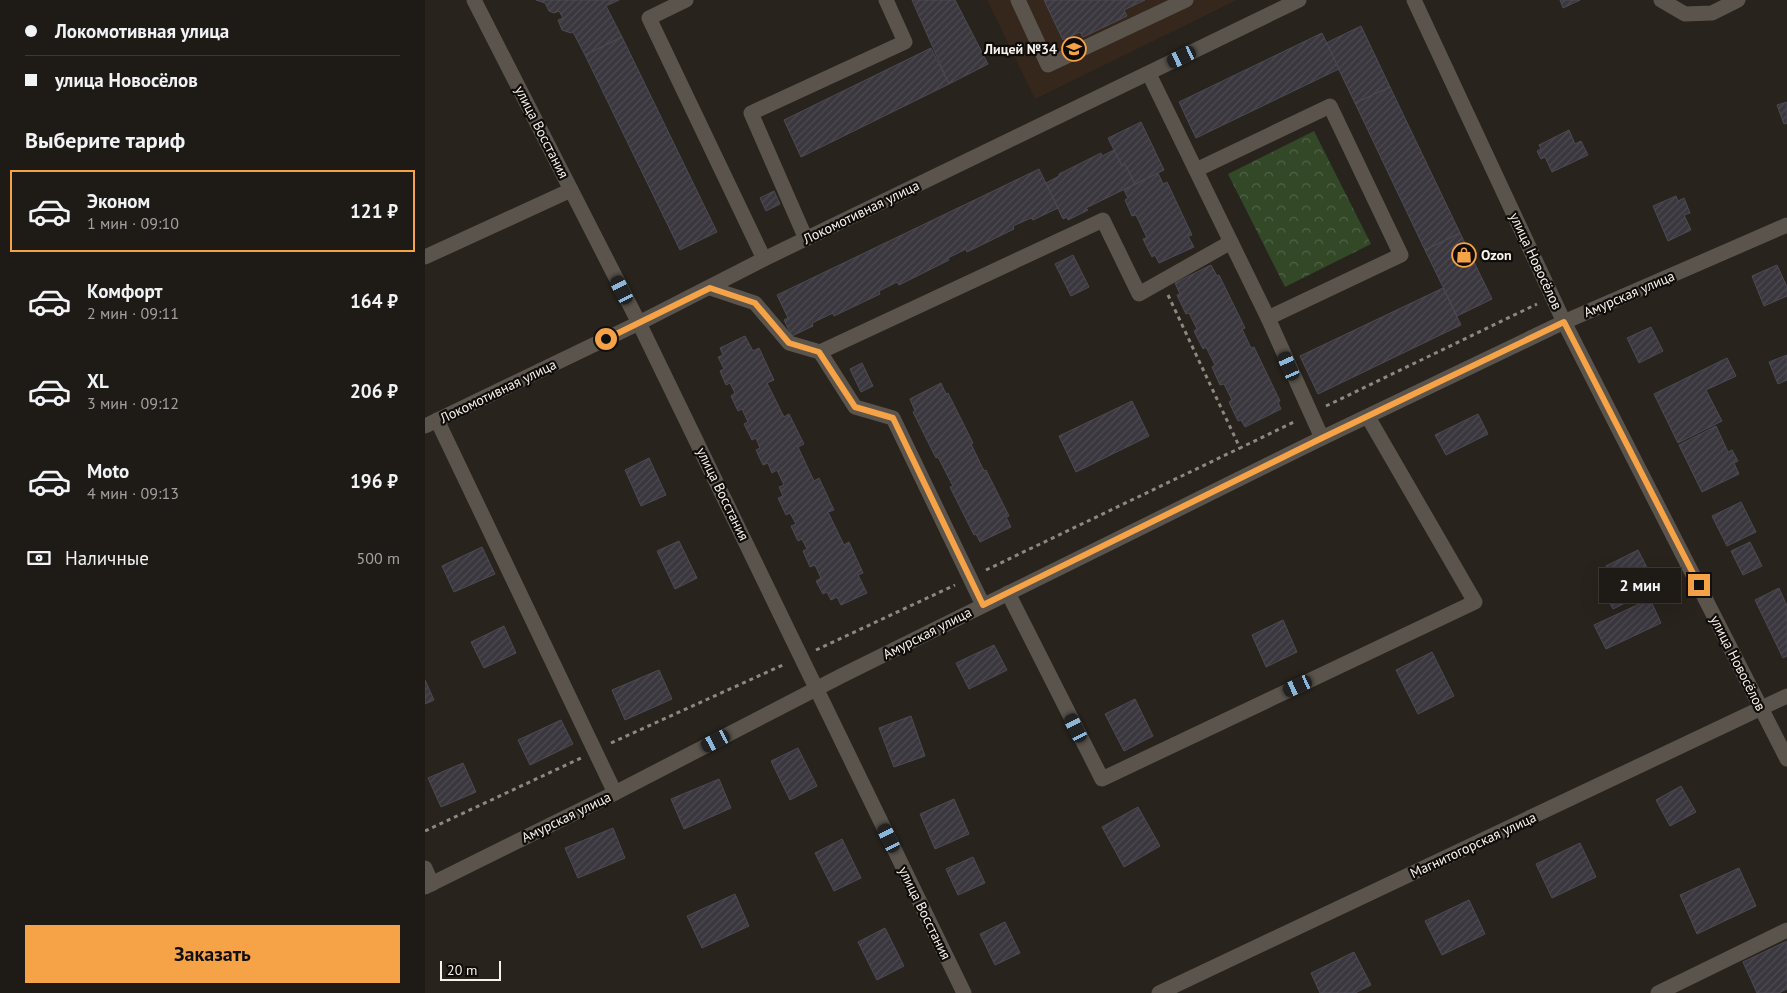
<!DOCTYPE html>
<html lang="ru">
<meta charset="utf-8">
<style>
:root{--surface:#1e1a15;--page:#2b2722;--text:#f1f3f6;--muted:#a1a1a0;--line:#3c3834;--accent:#f6a247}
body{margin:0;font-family:"PT Sans",sans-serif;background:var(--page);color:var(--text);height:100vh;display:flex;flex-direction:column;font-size:19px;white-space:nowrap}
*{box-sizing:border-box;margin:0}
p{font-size:16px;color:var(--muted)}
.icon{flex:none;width:28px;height:28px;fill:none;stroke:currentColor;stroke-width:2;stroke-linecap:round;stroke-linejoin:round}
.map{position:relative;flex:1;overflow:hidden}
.panel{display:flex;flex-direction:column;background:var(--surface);width:425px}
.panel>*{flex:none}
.hud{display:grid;align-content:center;height:110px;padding:0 25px;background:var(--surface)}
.scale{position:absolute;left:15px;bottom:12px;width:61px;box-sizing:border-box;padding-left:5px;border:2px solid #f6f3ee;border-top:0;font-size:14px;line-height:18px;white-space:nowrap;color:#f6f3ee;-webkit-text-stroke:4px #0f0c09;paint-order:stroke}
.end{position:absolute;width:22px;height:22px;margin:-11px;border:6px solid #f6a247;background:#111;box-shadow:0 0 0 2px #111}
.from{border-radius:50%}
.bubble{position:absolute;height:35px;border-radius:0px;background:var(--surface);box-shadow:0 5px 20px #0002,0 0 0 1px var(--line);font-size:16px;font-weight:700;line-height:35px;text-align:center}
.car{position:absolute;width:15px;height:30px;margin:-15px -8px;border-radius:6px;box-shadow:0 0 4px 1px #0007;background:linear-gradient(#222 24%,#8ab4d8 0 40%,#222 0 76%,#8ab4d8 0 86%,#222 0)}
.hud b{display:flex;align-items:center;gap:18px;height:48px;font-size:19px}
.hud b+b{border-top:1px solid var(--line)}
.hud i{width:12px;height:12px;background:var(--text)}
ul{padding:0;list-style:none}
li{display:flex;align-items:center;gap:15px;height:82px;margin:0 10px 8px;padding:0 15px;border:2px solid transparent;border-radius:0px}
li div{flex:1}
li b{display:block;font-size:19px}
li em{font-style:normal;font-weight:700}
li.selected{border-color:var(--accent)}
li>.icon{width:45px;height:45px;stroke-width:1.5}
h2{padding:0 25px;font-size:22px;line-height:60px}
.pay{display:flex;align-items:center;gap:12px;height:55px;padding:0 25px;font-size:19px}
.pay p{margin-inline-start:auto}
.action{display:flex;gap:10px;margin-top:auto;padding:10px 25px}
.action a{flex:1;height:58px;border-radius:0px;background:var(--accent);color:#111;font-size:20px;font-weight:700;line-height:58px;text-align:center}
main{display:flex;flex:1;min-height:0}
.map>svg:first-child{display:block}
.education{fill:#36271c}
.park{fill:url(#park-crowns)}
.building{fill:url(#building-hatch);stroke:#4d4a53}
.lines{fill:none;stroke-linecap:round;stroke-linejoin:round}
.path{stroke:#8c8882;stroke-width:3;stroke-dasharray:4 4;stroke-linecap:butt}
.minor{stroke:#5a544c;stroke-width:15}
.route{stroke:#f6a247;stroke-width:6}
.labels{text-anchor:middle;stroke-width:4.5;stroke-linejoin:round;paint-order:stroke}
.poi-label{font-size:14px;font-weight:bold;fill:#f6f3ee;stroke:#0f0c09;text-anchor:end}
.street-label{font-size:14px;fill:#f6f3ee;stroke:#0f0c09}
</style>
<main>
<section class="panel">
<div class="hud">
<b><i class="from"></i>Локомотивная улица</b>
<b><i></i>улица Новосёлов</b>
</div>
<h2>Выберите тариф</h2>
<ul>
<li class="selected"><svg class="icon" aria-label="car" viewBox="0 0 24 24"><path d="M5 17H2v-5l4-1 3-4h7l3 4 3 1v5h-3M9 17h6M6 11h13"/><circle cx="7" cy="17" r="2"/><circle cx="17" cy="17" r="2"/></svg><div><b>Эконом</b><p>1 мин · 09:10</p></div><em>121 ₽</em></li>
<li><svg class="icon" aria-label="car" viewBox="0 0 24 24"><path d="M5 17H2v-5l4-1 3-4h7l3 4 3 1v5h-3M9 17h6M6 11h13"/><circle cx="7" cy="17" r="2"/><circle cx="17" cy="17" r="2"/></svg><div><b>Комфорт</b><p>2 мин · 09:11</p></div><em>164 ₽</em></li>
<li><svg class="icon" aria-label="car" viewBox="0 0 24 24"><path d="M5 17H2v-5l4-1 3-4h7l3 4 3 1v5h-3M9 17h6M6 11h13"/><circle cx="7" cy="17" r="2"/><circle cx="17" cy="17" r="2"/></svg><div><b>XL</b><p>3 мин · 09:12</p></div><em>206 ₽</em></li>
<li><svg class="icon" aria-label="car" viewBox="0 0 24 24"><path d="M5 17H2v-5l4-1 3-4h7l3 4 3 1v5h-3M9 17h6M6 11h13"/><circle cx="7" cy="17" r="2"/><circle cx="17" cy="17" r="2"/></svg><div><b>Moto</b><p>4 мин · 09:13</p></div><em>196 ₽</em></li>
</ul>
<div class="pay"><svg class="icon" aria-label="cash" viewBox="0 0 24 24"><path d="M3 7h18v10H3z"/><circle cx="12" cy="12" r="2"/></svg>Наличные<p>500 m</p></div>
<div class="action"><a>Заказать</a></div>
</section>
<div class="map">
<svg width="1362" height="993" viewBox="0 0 1362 993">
<defs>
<pattern id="park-crowns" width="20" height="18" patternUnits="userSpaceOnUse" patternTransform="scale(1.25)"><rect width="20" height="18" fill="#324827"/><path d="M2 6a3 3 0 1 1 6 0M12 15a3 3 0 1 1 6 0" fill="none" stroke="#506347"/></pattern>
<pattern id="building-hatch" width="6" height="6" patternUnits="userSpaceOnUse" patternTransform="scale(1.25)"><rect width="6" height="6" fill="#3a373f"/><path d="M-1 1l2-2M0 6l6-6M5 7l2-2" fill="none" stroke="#4d4b52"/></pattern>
</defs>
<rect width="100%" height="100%" fill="#28231c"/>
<!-- education -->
<path class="education" d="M562 0H812L610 99Z"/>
<!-- park -->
<path class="park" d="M889 131 946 244 860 287 803 174Z"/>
<!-- building -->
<g class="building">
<path d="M111 0H194L181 6 197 37 160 55 148 32 146 33 137 30 133 20 138 18 134 11 129 13 124 11 120 3Z"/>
<path d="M487 0H530L563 64 524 84Z"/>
<path d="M619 0H720L699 10 702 16 658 37 655 32 638 40Z"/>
<path d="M1135 0H1155L1138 8Z"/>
<path d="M936 26 965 87 930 103 901 43Z"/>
<path d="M897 33 914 69 771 138 754 102Z"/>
<path d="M197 37 292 232 255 250 160 55Z"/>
<path d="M506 48 524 84 376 157 359 120Z"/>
<path d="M965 87 1035 233 1000 250 930 103Z"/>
<path d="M1362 102V123L1359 124 1352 105Z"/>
<path d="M716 122 739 170 710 184 700 164 697 166 683 138Z"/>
<path d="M1144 130 1150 144 1156 141 1163 155 1127 172 1120 157 1116 159 1112 151 1116 149 1114 145Z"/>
<path d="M689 150 697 166 700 164 710 184 661 208 663 210 643 220 642 217 638 219 621 183 634 176V174L676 153 677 156Z"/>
<path d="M614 169 633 208 608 220 606 218 588 226 589 229 542 252 541 249 523 258 524 260 474 285 472 282 454 291 455 294 409 316 408 313 387 323 388 326 367 336 359 320 363 318 352 295Z"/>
<path d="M733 173 738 184 742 182 767 235 763 236 769 247 734 263 730 255 727 257 718 239 722 238 711 215 707 216 700 200 703 198 699 190Z"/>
<path d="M349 191 355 204 341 211 335 198Z"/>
<path d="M1251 196 1253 201 1259 198 1265 213 1259 215 1266 230 1243 241 1228 206Z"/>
<path d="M1035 233 1067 299 1032 316 1000 250Z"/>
<path d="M648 255 664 287 646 296 630 264Z"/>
<path d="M786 265 792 276 794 275 820 328 817 329 826 348 829 347 855 401 853 402 856 409 820 427 816 420 813 421 804 402 807 400 799 384 795 385 787 367 790 365 781 347 778 349 769 331 772 329 764 313 761 314 752 295 755 294 750 283Z"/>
<path d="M1352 265 1362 287V296L1339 306 1327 276Z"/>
<path d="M1018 288 1036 325 893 394 875 356Z"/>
<path d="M1226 327 1238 351 1214 363 1202 338Z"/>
<path d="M320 336 328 351 334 348 349 380 342 383 359 417 364 414 379 444 373 447 389 481 394 478 409 510 403 512 419 545 424 542 438 573 433 575 442 593 416 605 412 597 406 600 402 592 398 594 391 581 396 578 390 565 385 567 378 551 382 549 377 539 373 541 366 526 371 524 365 513 361 515 353 498 358 496 354 487 359 485 352 470 347 473 343 463 338 465 331 450 335 448 331 438 327 440 319 424 323 422 317 409 313 411 306 396 310 393 305 383 301 385 295 371 299 369 293 357 298 355 295 348Z"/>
<path d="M1362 355V380L1353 384 1344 362Z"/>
<path d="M1302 358 1311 376 1281 390 1297 421 1253 443 1229 394Z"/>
<path d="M437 363 448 386 436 392 425 369Z"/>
<path d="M516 383 521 394 523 393 548 443 546 444 559 471 561 470 584 516 581 517 586 527 555 542 551 534 549 535 525 487 528 486 513 457 511 458 488 412 490 411 485 399Z"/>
<path d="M707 401 724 436 651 472 634 436Z"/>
<path d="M1053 414 1063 434 1021 455 1010 435Z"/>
<path d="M1291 426 1303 452 1307 450 1313 461 1309 463 1314 474 1277 492 1254 445Z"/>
<path d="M224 458 241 495 216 506 200 470Z"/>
<path d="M1316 502 1331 532 1302 546 1287 516Z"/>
<path d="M254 541 272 578 250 589 232 551Z"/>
<path d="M1325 542 1337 566 1318 575 1306 551Z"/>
<path d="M57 547 70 574 29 592 17 566Z"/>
<path d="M1213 550 1232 587 1188 609 1178 590 1190 584 1181 566Z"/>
<path d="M1354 588 1362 606V656L1358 658 1330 600Z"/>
<path d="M1225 599 1236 623 1181 649 1169 625Z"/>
<path d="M858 620 872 652 841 667 827 635Z"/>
<path d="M79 626 91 653 59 668 46 642Z"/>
<path d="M569 645 582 670 544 689 531 663Z"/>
<path d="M1007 652 1029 696 993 714 971 670Z"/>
<path d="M234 670 247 699 200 720 187 690Z"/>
<path d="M0 680 9 700 0 704Z"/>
<path d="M710 699 728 736 699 751 680 714Z"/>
<path d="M486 716 500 756 469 767 454 728Z"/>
<path d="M136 720 148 744 105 765 93 740Z"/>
<path d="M373 748 392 786 365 800 346 761Z"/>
<path d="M38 763 51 792 16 807 3 778Z"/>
<path d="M294 779 306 808 259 829 246 799Z"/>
<path d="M1256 786 1271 812 1245 826 1231 800Z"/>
<path d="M529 799 544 834 510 849 495 814Z"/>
<path d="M713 807 735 846 699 867 677 827Z"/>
<path d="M188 828 200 858 153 878 140 848Z"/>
<path d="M417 839 436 878 409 891 390 853Z"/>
<path d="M1155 843 1171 877 1127 898 1111 864Z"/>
<path d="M548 857 560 883 533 895 521 869Z"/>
<path d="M1314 868 1331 906 1272 934 1255 895Z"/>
<path d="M310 894 324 926 277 948 262 916Z"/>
<path d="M1044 900 1060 934 1017 955 1000 921Z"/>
<path d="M580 922 595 953 570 965 555 934Z"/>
<path d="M460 928 479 966 452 980 433 942Z"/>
<path d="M1362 941V989L1354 993H1332L1318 962Z"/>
<path d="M929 952 946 985 930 993H895L886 973Z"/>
</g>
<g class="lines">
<!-- path -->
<g class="path">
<path d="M743 295 815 448 871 421"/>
<path d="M901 406 1112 304"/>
<path d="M561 570 815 448"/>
<path d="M391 650 530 585"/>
<path d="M186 743 360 664"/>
<path d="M0 831 156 758"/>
</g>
<!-- minor -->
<g class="minor">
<path d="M49 0 214 323 539 993"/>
<path d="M261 0 224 18 339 259"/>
<path d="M593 0 623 65 761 0"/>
<path d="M989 0 1139 322 1362 759"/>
<path d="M1236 0 1260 14 1287 13 1313 0"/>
<path d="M724 74 843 318 897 438"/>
<path d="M771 170 905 106 976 255 843 318"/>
<path d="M381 239 326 113 480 42 461 0"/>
<path d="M0 257 146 190"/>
<path d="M285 288 330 303 364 343 395 352 430 407 468 418 558 605"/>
<path d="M395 352 678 220 714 294 806 242"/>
<path d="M12 420 190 793"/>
<path d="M0 426 214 323 339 259 874 0"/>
<path d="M583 593 677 779 1050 602 943 417"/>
<path d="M0 868 7 884"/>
<path d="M0 887 190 793 418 675 897 438 1139 322 1362 225"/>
<path d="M734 993 1362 696"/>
<path d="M1233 993 1362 930"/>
</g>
</g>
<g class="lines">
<!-- route -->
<path class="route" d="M181 339 285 288 330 303 364 343 394 352 430 407 468 418 558 605 897 438 1139 322 1274 585"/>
</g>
<!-- icons -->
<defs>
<g id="school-ring" transform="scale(1.25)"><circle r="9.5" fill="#0f0c09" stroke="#f6a247" stroke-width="1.5"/><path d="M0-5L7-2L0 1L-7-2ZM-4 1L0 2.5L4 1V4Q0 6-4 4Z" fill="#f6a247"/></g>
<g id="shop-ring" transform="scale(1.25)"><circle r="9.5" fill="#0f0c09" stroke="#f6a247" stroke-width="1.5"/><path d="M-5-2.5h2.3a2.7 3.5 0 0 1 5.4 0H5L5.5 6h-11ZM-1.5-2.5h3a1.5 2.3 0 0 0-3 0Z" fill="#f6a247"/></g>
</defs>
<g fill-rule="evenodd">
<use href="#school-ring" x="649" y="49"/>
<use href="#shop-ring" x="1039" y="255"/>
</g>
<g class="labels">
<!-- poi labels -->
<g class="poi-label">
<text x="632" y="54">Лицей №34</text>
<text x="1056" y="260" text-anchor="start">Ozon</text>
</g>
<!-- street labels -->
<g class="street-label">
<text transform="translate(117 132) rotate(63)" y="5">улица Восстания</text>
<text transform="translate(436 212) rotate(-26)" y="5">Локомотивная улица</text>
<text transform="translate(1111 261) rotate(65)" y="5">улица Новосёлов</text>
<text transform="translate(1204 294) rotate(-23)" y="5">Амурская улица</text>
<text transform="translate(73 391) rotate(-26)" y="5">Локомотивная улица</text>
<text transform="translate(298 494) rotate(64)" y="5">улица Восстания</text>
<text transform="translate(502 633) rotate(-27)" y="5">Амурская улица</text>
<text transform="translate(1313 663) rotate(63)" y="5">улица Новосёлов</text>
<text transform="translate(141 817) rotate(-26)" y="5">Амурская улица</text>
<text transform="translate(1048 845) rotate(-25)" y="5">Магнитогорская улица</text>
<text transform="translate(500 913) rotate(64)" y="5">улица Восстания</text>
</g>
</g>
</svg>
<div class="scale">20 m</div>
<i class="end from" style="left:181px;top:339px"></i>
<i class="end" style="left:1274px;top:585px"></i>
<div class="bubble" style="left:1174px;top:568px;width:82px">2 мин</div>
<i class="car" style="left:757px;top:57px;rotate:244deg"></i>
<i class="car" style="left:197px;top:290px;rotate:333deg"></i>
<i class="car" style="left:864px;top:366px;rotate:336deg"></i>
<i class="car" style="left:873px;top:686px;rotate:245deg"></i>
<i class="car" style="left:651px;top:728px;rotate:333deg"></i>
<i class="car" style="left:291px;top:741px;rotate:243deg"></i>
<i class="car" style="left:464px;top:838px;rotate:334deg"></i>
</div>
</main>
